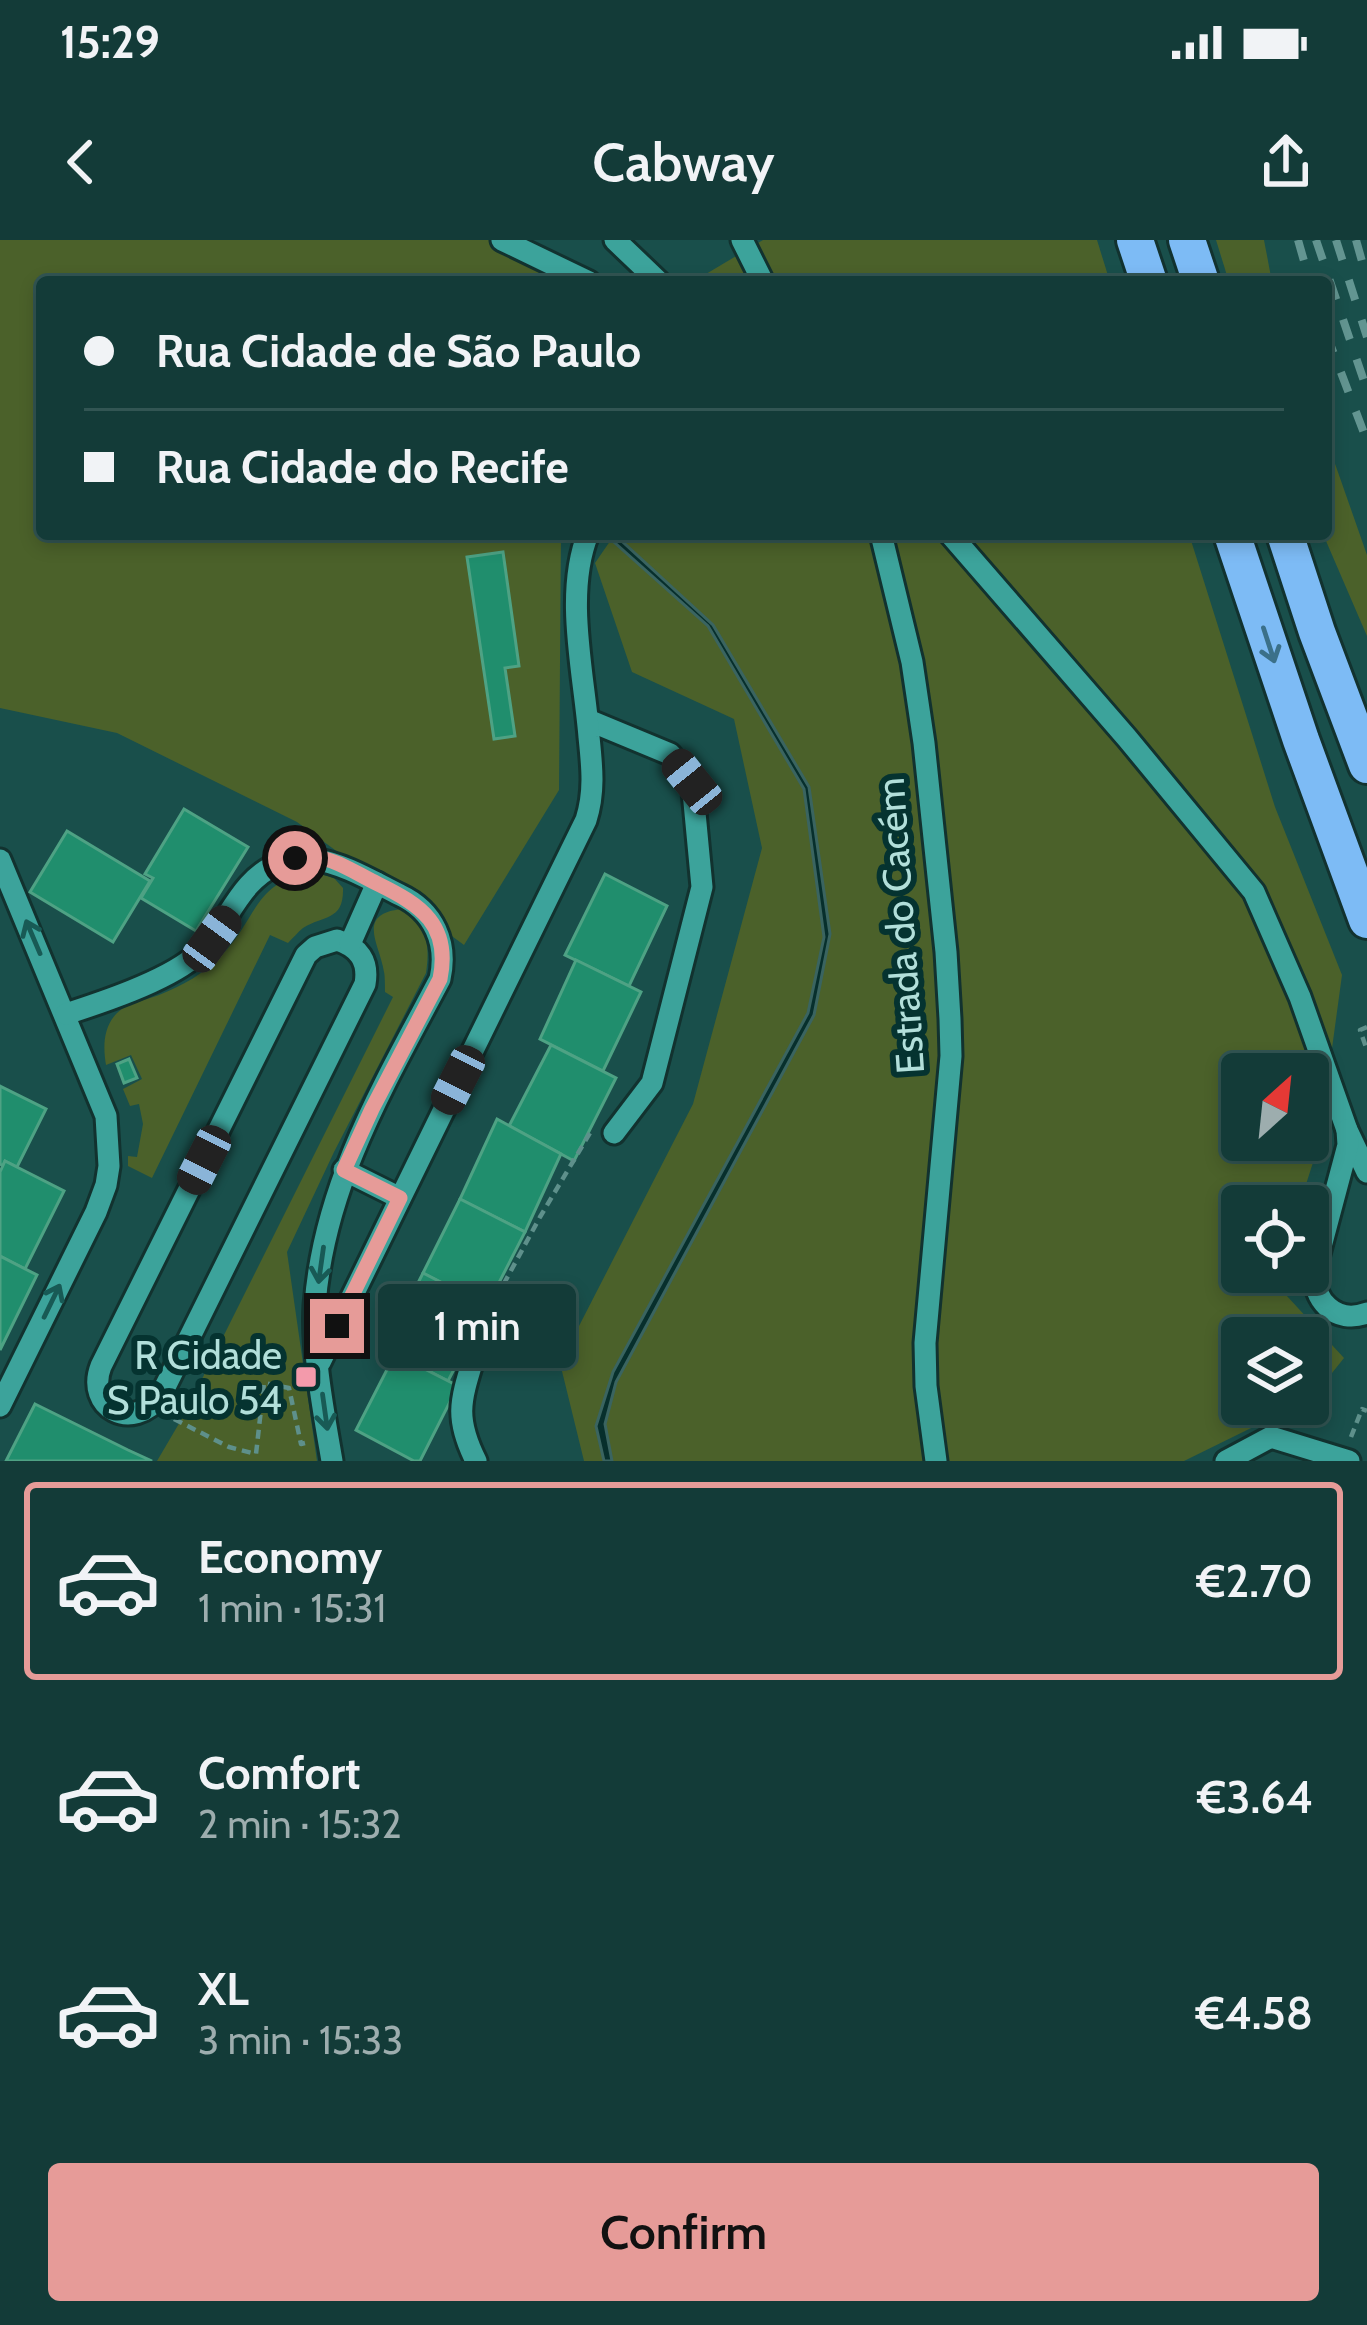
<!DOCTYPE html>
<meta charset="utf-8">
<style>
:root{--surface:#133b38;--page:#204643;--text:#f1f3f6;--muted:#9dadae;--line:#325553;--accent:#e69b98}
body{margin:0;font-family:Cabin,sans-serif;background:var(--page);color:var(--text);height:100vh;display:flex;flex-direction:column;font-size:45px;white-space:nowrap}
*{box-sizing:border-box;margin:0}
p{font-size:39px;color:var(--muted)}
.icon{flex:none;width:66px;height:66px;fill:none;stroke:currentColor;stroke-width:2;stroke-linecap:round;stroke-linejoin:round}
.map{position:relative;height:1221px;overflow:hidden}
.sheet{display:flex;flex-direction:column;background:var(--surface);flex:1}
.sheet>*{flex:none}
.guide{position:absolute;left:36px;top:36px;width:1296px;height:264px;border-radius:12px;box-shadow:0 6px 18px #0003,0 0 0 3px var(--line);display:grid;align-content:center;height:264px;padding:0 48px;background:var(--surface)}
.needle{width:78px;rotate:27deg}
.fabs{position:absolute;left:1221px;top:813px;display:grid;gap:24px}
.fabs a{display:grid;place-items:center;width:108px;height:108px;border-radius:12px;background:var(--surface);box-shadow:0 6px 18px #0003,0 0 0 3px var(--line);font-size:60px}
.end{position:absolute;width:54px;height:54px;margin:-27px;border:15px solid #e69b98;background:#111;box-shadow:0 0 0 6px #111}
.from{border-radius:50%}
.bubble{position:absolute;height:84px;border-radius:12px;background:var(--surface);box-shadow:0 6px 18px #0003,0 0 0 3px var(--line);font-size:39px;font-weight:600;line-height:84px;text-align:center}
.car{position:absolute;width:36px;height:72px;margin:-36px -18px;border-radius:15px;box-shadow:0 0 9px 3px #0007;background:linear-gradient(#222 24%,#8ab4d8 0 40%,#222 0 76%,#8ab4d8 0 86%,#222 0)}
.guide b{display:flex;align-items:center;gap:42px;height:114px;font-size:45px}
.guide b+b{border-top:3px solid var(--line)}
.guide i{width:30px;height:30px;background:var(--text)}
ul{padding:21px 0 0;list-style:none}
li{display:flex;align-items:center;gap:36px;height:198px;margin:0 24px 18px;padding:0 24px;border:6px solid transparent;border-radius:12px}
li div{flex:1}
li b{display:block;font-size:45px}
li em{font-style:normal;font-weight:600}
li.active{border-color:var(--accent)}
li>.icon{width:108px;height:108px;stroke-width:1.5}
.button{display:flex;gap:24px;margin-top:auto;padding:24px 48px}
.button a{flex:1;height:138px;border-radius:12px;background:var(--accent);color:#111;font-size:48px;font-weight:600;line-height:138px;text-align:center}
.status{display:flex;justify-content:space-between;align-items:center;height:84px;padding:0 60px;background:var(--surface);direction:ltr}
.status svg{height:33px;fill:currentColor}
header{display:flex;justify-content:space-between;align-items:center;height:156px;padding:0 48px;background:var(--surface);font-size:54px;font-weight:600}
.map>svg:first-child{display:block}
.green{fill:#4b612a;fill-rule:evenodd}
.water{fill:#072f2c;stroke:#3a6460;stroke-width:3}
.building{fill:#208e6d;stroke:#4ea284;stroke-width:3}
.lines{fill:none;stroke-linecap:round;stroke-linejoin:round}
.minor-casing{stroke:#12322f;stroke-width:27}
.highway-casing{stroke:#12322f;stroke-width:42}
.path{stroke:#5e908b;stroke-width:4.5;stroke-dasharray:9 6;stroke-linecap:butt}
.minor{stroke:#3ca39b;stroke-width:21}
.highway{stroke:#7dbbf5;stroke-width:36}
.rail{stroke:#639591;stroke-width:8;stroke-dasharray:21 21;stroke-linecap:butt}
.oneway{stroke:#3b7089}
.oneway2{stroke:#185a55}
.route{stroke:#e69b98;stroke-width:15}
.poi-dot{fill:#f39aab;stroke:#053330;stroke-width:4.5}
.labels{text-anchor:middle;stroke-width:12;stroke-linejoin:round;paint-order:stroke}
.street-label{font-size:39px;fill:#b2dfda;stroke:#053330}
.poi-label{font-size:39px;fill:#b2dfda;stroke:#053330;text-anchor:end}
</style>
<div class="status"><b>15:29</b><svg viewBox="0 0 49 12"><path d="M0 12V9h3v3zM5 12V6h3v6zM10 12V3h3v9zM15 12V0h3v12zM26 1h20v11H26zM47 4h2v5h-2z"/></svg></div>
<header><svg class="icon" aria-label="back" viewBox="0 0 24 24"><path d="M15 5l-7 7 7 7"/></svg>Cabway<svg class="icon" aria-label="share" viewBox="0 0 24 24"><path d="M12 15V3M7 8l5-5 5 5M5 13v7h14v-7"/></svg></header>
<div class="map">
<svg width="1367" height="1221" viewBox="0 0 1367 1221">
<rect width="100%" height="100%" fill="#194f4b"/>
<!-- green -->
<g class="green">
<path d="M0 0H514L567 42H42V294H561L559 550 464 705 297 582 117 493 0 468Z"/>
<path d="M763 0H1097L1110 42H706L701 37Z"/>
<path d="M1216 0H1264L1272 42H1229Z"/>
<path d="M1326 198 1367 315V396L1323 294H1326Z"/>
<path d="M615 294H1189L1275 567 1342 735 1319 904 1299 966H1242V1032H1278L1275 1043 1344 1118 1312 1158 1308 1160V1098H1242V1164H1300L1184 1221H584L560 1123 693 864 762 608 734 479 632 432 595 323ZM1242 834H1308V900H1242Z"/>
<path d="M314 632 334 638 343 648C344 681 324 675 303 688 298 692 293 698 288 703L270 695 152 938 128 926V916L137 917 143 884 139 864 130 866 123 849 142 839 131 815 106 825C103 807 103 787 117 773 127 763 146 760 159 755 183 745 204 734 222 715 258 678 253 641 314 632Z"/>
<path d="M402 669C428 681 430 707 426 733L334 912 287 1012 317 1221H157L184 1175 393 757 385 752C385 749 385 735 384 732 380 704 355 674 402 669Z"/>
</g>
<!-- water -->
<path class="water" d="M605 294H614L713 385 809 547 830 694 814 775 616 1142 605 1184 612 1221H604L596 1186 613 1132 808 773 824 697 804 549 708 386Z"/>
<!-- building -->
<g class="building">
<path d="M503 312 519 426 505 428 515 496 494 499 467 317Z"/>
<path d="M184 569 248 607 196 691 141 658 153 638 145 634Z"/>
<path d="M67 591 150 641 113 702 30 652Z"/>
<path d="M605 634 667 666 629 746 565 715Z"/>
<path d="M576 720 641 752 603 831 540 799Z"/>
<path d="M551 805 616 838 574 921 509 886Z"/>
<path d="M129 819 137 838 124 843 117 824Z"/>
<path d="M0 846 46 869 17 927 5 921 3 926 0 924Z"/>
<path d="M497 879 561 914 525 992 460 959Z"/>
<path d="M5 921 64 951 25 1029 0 1016V932Z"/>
<path d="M460 959 525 992 487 1066 423 1033Z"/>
<path d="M0 1016 37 1035 0 1110Z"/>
<path d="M423 1033 487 1066 448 1141 385 1108Z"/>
<path d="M395 1114 458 1146 420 1221H414L356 1190Z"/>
<path d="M35 1164 128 1210 152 1221H6Z"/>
</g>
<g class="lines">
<!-- minor casing -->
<g class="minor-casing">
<g id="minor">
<path d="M502 0 589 42"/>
<path d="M615 0 659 42"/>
<path d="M742 0 763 42"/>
<path d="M881 294 912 422 924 503 946 712 950 779 951 816 925 1103 926 1146 936 1221"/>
<path d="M950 294 1127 498 1254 652 1300 757 1347 890 1367 932"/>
<path d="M588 480 670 514 692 541 702 647 652 843 614 893"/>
<path d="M0 620 106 876 109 926 106 945 96 972 0 1166"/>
<path d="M337 700C359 707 369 721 365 744L161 1155C132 1194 85 1167 101 1126L306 715 315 707Z"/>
<path d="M350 704 377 643"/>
<path d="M66 774C103 762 163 742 193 718 218 699 228 668 249 645 297 593 350 630 400 655 434 671 448 703 440 739 385 843 324 944 315 1065 312 1112 324 1174 332 1221"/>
<path d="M1347 890 1348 905 1315 1029C1311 1060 1336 1085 1367 1073"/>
<path d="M344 930 400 958"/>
<path d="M473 1120C460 1162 455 1179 476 1221"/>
<path d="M320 1122 586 580C595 552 592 526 589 497 584 433 564 354 588 294"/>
<path d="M1226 1221 1271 1197 1349 1221"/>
</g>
</g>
<!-- highway casing -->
<g class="highway-casing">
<g id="highway">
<path d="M1135 0 1149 42"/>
<path d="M1187 0 1201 42"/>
<path d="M1232 294 1301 500 1367 680"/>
<path d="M1285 294 1317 392 1367 525"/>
</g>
</g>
<!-- path -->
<g class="path">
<path d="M1367 787 1360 790 1367 810"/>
<path d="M475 1097 540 977 590 893"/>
<path d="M174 1179 229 1207 256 1214 264 1143 289 1148 301 1204 305 1203"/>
<path d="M1351 1197 1362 1169 1367 1171"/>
</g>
<!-- minor -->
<use href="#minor" class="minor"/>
<!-- highway -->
<use href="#highway" class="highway"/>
<!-- rail -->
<g class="rail">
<path d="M1298 0 1310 42"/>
<path d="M1316 0 1367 150"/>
<path d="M1336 0 1367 97"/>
<path d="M1356 0 1367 39"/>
<path d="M1326 93 1367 201"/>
</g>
</g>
<!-- one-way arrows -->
<defs><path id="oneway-shaft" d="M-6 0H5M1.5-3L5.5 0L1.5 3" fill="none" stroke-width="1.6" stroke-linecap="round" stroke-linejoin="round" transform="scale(3)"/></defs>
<use class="oneway" href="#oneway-shaft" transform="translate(1269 405) rotate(72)"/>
<g class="oneway2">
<use href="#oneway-shaft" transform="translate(33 697) rotate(-113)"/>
<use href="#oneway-shaft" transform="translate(321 1025) rotate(98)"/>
<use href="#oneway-shaft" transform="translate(52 1061) rotate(-64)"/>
<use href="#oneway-shaft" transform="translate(325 1172) rotate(82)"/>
</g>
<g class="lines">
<!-- route -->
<path class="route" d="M295 618C305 618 315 617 325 619 342 623 361 636 378 644 421 665 451 685 440 739L372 869 344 930 400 958 337 1086"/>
</g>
<!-- markers -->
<rect class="poi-dot" x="294" y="1125" width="24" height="24" rx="6"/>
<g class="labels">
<!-- street labels -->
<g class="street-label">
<text transform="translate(900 686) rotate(-94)" y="14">Estrada do Cacém</text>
</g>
<!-- poi labels -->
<g class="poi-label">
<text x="282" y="1129">R Cidade<tspan x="282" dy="45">S Paulo 54</tspan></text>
</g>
</g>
</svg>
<div class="fabs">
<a><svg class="needle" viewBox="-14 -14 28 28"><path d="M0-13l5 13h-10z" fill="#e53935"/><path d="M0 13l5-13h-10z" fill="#9dadae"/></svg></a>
<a><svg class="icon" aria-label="locate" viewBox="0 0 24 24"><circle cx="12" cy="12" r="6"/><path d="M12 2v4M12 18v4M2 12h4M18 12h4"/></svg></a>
<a><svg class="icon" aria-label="layers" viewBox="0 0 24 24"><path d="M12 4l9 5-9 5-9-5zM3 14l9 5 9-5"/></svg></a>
</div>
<i class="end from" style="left:295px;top:618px"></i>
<i class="end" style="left:337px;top:1086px"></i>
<div class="bubble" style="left:378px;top:1044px;width:198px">1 min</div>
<i class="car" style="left:692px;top:542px;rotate:321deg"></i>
<i class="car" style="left:212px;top:699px;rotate:36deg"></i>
<i class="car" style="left:458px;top:840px;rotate:207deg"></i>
<i class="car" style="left:204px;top:920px;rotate:207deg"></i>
<div class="guide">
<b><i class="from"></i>Rua Cidade de São Paulo</b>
<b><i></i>Rua Cidade do Recife</b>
</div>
</div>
<section class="sheet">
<ul>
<li class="active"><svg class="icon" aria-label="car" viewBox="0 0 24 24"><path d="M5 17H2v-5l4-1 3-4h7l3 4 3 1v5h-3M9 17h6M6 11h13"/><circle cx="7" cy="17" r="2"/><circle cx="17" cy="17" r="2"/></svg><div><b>Economy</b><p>1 min · 15:31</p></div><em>€2.70</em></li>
<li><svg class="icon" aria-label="car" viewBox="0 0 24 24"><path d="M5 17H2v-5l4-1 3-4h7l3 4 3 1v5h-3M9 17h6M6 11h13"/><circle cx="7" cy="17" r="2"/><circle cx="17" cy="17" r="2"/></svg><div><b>Comfort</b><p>2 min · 15:32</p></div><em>€3.64</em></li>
<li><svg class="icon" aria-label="car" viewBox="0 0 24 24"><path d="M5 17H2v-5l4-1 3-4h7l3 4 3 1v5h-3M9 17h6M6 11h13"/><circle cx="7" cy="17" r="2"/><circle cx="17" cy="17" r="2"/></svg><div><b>XL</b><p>3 min · 15:33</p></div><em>€4.58</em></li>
</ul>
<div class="button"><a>Confirm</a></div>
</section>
